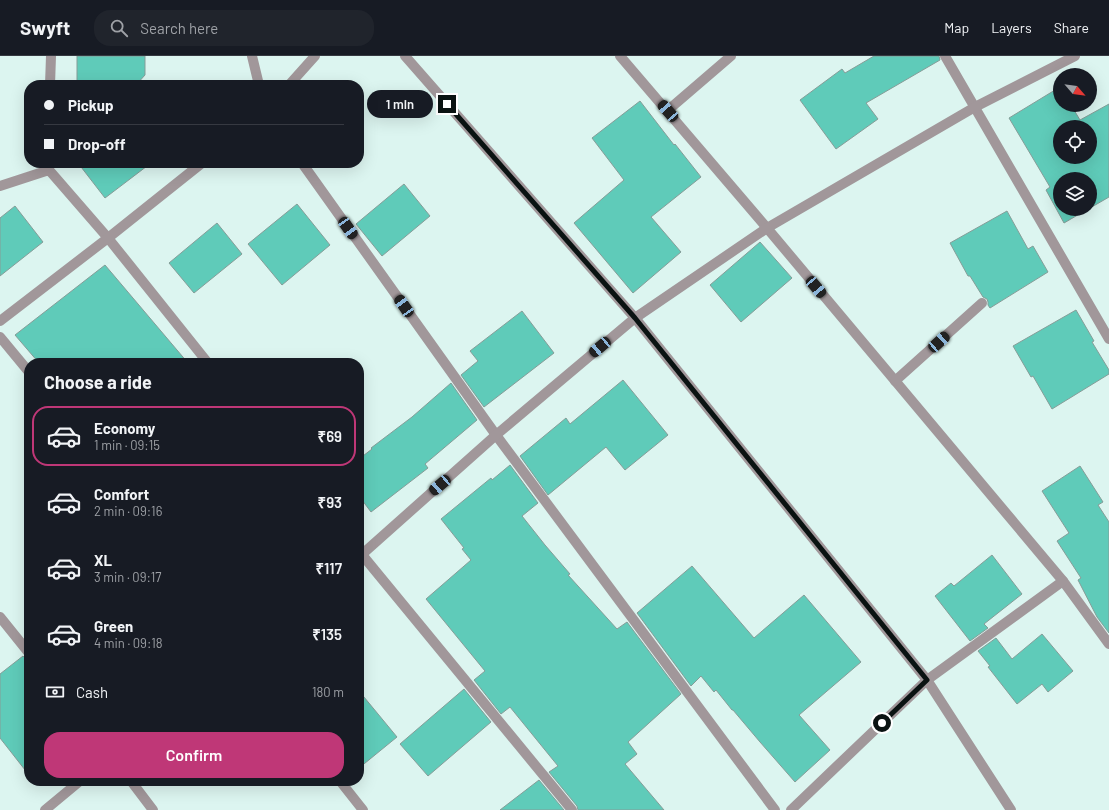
<!DOCTYPE html>
<meta charset="utf-8">
<style>
:root{--surface:#171b24;--page:#20242c;--text:#f1f3f6;--muted:#9ea1a6;--line:#363941;--accent:#bf3777}
body{margin:0;font-family:Barlow,sans-serif;background:var(--page);color:var(--text);height:100vh;display:flex;flex-direction:column;font-size:15px;white-space:nowrap}
*{box-sizing:border-box;margin:0}
p{font-size:13px;color:var(--muted)}
.icon{flex:none;width:22px;height:22px;fill:none;stroke:currentColor;stroke-width:2;stroke-linecap:round;stroke-linejoin:round}
.map{position:relative;flex:1;overflow:hidden}
.details{position:absolute;left:24px;top:302px;width:340px;height:428px;display:flex;flex-direction:column;background:var(--surface);border-radius:16px;box-shadow:0 4px 16px #0002}
.details>*{flex:none}
.banner{position:absolute;left:24px;top:24px;width:340px;height:88px;border-radius:16px;box-shadow:0 4px 16px #0002;display:grid;align-content:center;height:88px;padding:0 20px;background:var(--surface)}
.needle{width:26px;rotate:118deg}
.fabs{position:absolute;left:1053px;top:12px;display:grid;gap:8px}
.fabs a{display:grid;place-items:center;width:44px;height:44px;border-radius:50%;background:var(--surface);box-shadow:0 4px 16px #0002;font-size:20px}
.end{position:absolute;width:18px;height:18px;margin:-9px;border:5px solid #0a1312;background:#fff;box-shadow:0 0 0 2px #fff}
.from{border-radius:50%}
.bubble{position:absolute;height:28px;border-radius:14px;background:var(--surface);box-shadow:0 4px 16px #0002;font-size:13px;font-weight:600;line-height:28px;text-align:center}
.car{position:absolute;width:12px;height:24px;margin:-12px -6px;border-radius:5px;box-shadow:0 0 3px 1px #0007;background:linear-gradient(#222 24%,#8ab4d8 0 40%,#222 0 76%,#8ab4d8 0 86%,#222 0)}
.banner b{display:flex;align-items:center;gap:14px;height:38px;font-size:15px}
.banner b+b{border-top:1px solid var(--line)}
.banner i{width:10px;height:10px;background:var(--text)}
ul{padding:0;list-style:none}
li{display:flex;align-items:center;gap:12px;height:60px;margin:0 8px 6px;padding:0 12px;border:2px solid transparent;border-radius:16px}
li div{flex:1}
li b{display:block;font-size:15px}
li em{font-style:normal;font-weight:600}
li.selected{border-color:var(--accent)}
li>.icon{width:36px;height:36px;stroke-width:1.5}
h2{padding:0 20px;font-size:18px;line-height:48px}
.pay{display:flex;align-items:center;gap:10px;height:44px;padding:0 20px;font-size:15px}
.pay p{margin-inline-start:auto}
.primary-button{display:flex;gap:8px;margin-top:auto;padding:8px 20px}
.primary-button a{flex:1;height:46px;border-radius:16px;background:var(--accent);color:#fff;font-size:16px;font-weight:600;line-height:46px;text-align:center}
header{display:flex;align-items:center;gap:24px;box-sizing:border-box;height:56px;padding:0 20px;background:var(--surface);border-bottom:1px solid var(--line)}
header strong{font-size:19px}
nav{display:flex;gap:22px;margin-inline-start:auto;font-size:14px}
.search{width:280px;height:36px;background:var(--page);display:flex;align-items:center;gap:10px;box-sizing:border-box;padding:0 14px;border-radius:16px;color:var(--muted);font-size:15px}
.map>svg:first-child{display:block}
.building{fill:#5fcbb9;stroke:#859d98;fill-rule:evenodd}
.lines{fill:none;stroke-linecap:round;stroke-linejoin:round}
.service{stroke:#a1979a;stroke-width:10}
.minor{stroke:#a1979a;stroke-width:10}
.route{stroke:#0a1312;stroke-width:5}
</style>
<header>
<strong>Swyft</strong>
<div class="search"><svg class="icon" aria-label="search" viewBox="0 0 24 24"><circle cx="10" cy="10" r="6"/><path d="M15 15l6 6"/></svg>Search here</div>
<nav><a>Map</a><a>Layers</a><a>Share</a></nav>
</header>
<div class="map">
<svg width="1109" height="754" viewBox="0 0 1109 754">
<rect width="100%" height="100%" fill="#dcf5f0"/>
<!-- building -->
<g class="building">
<path d="M77 0H145V19L136 29H77Z"/>
<path d="M874 0H939L940 4 866 47 878 63 836 93 800 44 842 13 845 17Z"/>
<path d="M1060 31V49H1071L1080 64 1109 48V141L1090 152V123H1060V153H1088L1064 167 1046 134 1050 131 1009 62ZM1060 71H1090V101H1060Z"/>
<path d="M640 45 674 89 675 88 701 121 651 161 681 196 633 237 574 167 624 124 592 82Z"/>
<path d="M78 107H151L105 142Z"/>
<path d="M404 128 430 160 382 200 356 168Z"/>
<path d="M297 148 330 189 282 229 248 188Z"/>
<path d="M15 150 43 186 0 220V162Z"/>
<path d="M1007 155 1028 193 1033 190 1048 216 990 252 988 249V246L987 243 983 241 970 220H968L950 187Z"/>
<path d="M217 167 242 198 194 237 169 207Z"/>
<path d="M760 186 792 222 741 266 710 229Z"/>
<path d="M105 209 188 307H39L15 279Z"/>
<path d="M1076 254 1094 285 1092 286 1109 314V318L1052 353 1033 320 1031 321 1013 290Z"/>
<path d="M522 255 554 297 484 351 461 319 478 305 470 295Z"/>
<path d="M623 324 668 379 625 414 606 391 548 439 520 400 566 362 570 368Z"/>
<path d="M451 327 477 364 425 408 428 412 371 456 359 440V403L372 393 371 392 412 361Z"/>
<path d="M510 409 538 447 522 460 545 489 570 518 568 519 617 573 627 566 681 638 628 686 637 698 625 708 664 754H578L577 750 549 716 558 710 510 651 501 658 474 624 485 615 426 543 471 504 462 493 464 492 441 463 491 422 492 424Z"/>
<path d="M1080 410 1103 446 1098 449 1109 466V577L1097 561 1078 524 1081 522 1057 485 1069 477 1042 435Z"/>
<path d="M992 499 1022 538 984 568 988 572 970 585 935 540 951 527 954 530Z"/>
<path d="M692 510 754 582 804 539 861 606 799 659 830 694 795 726 760 686 733 654H732L716 634 714 636 701 620 691 630 637 557Z"/>
<path d="M1042 578 1073 615 1048 636 1042 628 1017 648 988 611 990 610 978 595 996 582 1012 603Z"/>
<path d="M23 600 26 603H29V719L0 682V618Z"/>
<path d="M464 633 491 666 428 720 400 688Z"/>
<path d="M359 635 397 681 359 712Z"/>
<path d="M539 724 564 754H500Z"/>
</g>
<g class="lines">
<!-- service -->
<path class="service" d="M0 281 29 316"/>
<!-- minor -->
<g class="minor">
<path d="M252 0 259 29"/>
<path d="M405 0 635 262 927 624 1011 754"/>
<path d="M620 0 767 172 1063 525 1109 588"/>
<path d="M945 0 1109 283"/>
<path d="M50 29 51 0"/>
<path d="M289 29 315 0"/>
<path d="M667 55 731 0"/>
<path d="M302 107 496 379 775 754"/>
<path d="M0 130 49 114 108 182 208 307"/>
<path d="M0 265 108 182 202 107"/>
<path d="M895 325 982 247"/>
<path d="M359 495 572 754"/>
<path d="M359 501 496 379 635 262 767 172 975 51 1075 0"/>
<path d="M0 561 29 597"/>
<path d="M131 725 153 754"/>
<path d="M340 725 363 754"/>
<path d="M45 754 80 725"/>
<path d="M791 754 927 624 1063 525"/>
</g>
</g>
<g class="lines">
<!-- route -->
<path class="route" d="M447 48 635 262 927 624 882 667"/>
</g>
</svg>
<div class="fabs">
<a><svg class="needle" viewBox="-14 -14 28 28"><path d="M0-13l5 13h-10z" fill="#e53935"/><path d="M0 13l5-13h-10z" fill="#9ea1a6"/></svg></a>
<a><svg class="icon" aria-label="locate" viewBox="0 0 24 24"><circle cx="12" cy="12" r="6"/><path d="M12 2v4M12 18v4M2 12h4M18 12h4"/></svg></a>
<a><svg class="icon" aria-label="layers" viewBox="0 0 24 24"><path d="M12 4l9 5-9 5-9-5zM3 14l9 5 9-5"/></svg></a>
</div>
<i class="end from" style="left:882px;top:667px"></i>
<i class="end" style="left:447px;top:48px"></i>
<div class="bubble" style="left:367px;top:34px;width:66px">1 min</div>
<i class="car" style="left:668px;top:55px;rotate:319deg"></i>
<i class="car" style="left:348px;top:172px;rotate:145deg"></i>
<i class="car" style="left:816px;top:231px;rotate:140deg"></i>
<i class="car" style="left:404px;top:250px;rotate:325deg"></i>
<i class="car" style="left:939px;top:286px;rotate:48deg"></i>
<i class="car" style="left:600px;top:291px;rotate:230deg"></i>
<i class="car" style="left:440px;top:429px;rotate:229deg"></i>
<div class="banner">
<b><i class="from"></i>Pickup</b>
<b><i></i>Drop-off</b>
</div>
<section class="details">
<h2>Choose a ride</h2>
<ul>
<li class="selected"><svg class="icon" aria-label="car" viewBox="0 0 24 24"><path d="M5 17H2v-5l4-1 3-4h7l3 4 3 1v5h-3M9 17h6M6 11h13"/><circle cx="7" cy="17" r="2"/><circle cx="17" cy="17" r="2"/></svg><div><b>Economy</b><p>1 min · 09:15</p></div><em>₹69</em></li>
<li><svg class="icon" aria-label="car" viewBox="0 0 24 24"><path d="M5 17H2v-5l4-1 3-4h7l3 4 3 1v5h-3M9 17h6M6 11h13"/><circle cx="7" cy="17" r="2"/><circle cx="17" cy="17" r="2"/></svg><div><b>Comfort</b><p>2 min · 09:16</p></div><em>₹93</em></li>
<li><svg class="icon" aria-label="car" viewBox="0 0 24 24"><path d="M5 17H2v-5l4-1 3-4h7l3 4 3 1v5h-3M9 17h6M6 11h13"/><circle cx="7" cy="17" r="2"/><circle cx="17" cy="17" r="2"/></svg><div><b>XL</b><p>3 min · 09:17</p></div><em>₹117</em></li>
<li><svg class="icon" aria-label="car" viewBox="0 0 24 24"><path d="M5 17H2v-5l4-1 3-4h7l3 4 3 1v5h-3M9 17h6M6 11h13"/><circle cx="7" cy="17" r="2"/><circle cx="17" cy="17" r="2"/></svg><div><b>Green</b><p>4 min · 09:18</p></div><em>₹135</em></li>
</ul>
<div class="pay"><svg class="icon" aria-label="cash" viewBox="0 0 24 24"><path d="M3 7h18v10H3z"/><circle cx="12" cy="12" r="2"/></svg>Cash<p>180 m</p></div>
<div class="primary-button"><a>Confirm</a></div>
</section>
</div>
